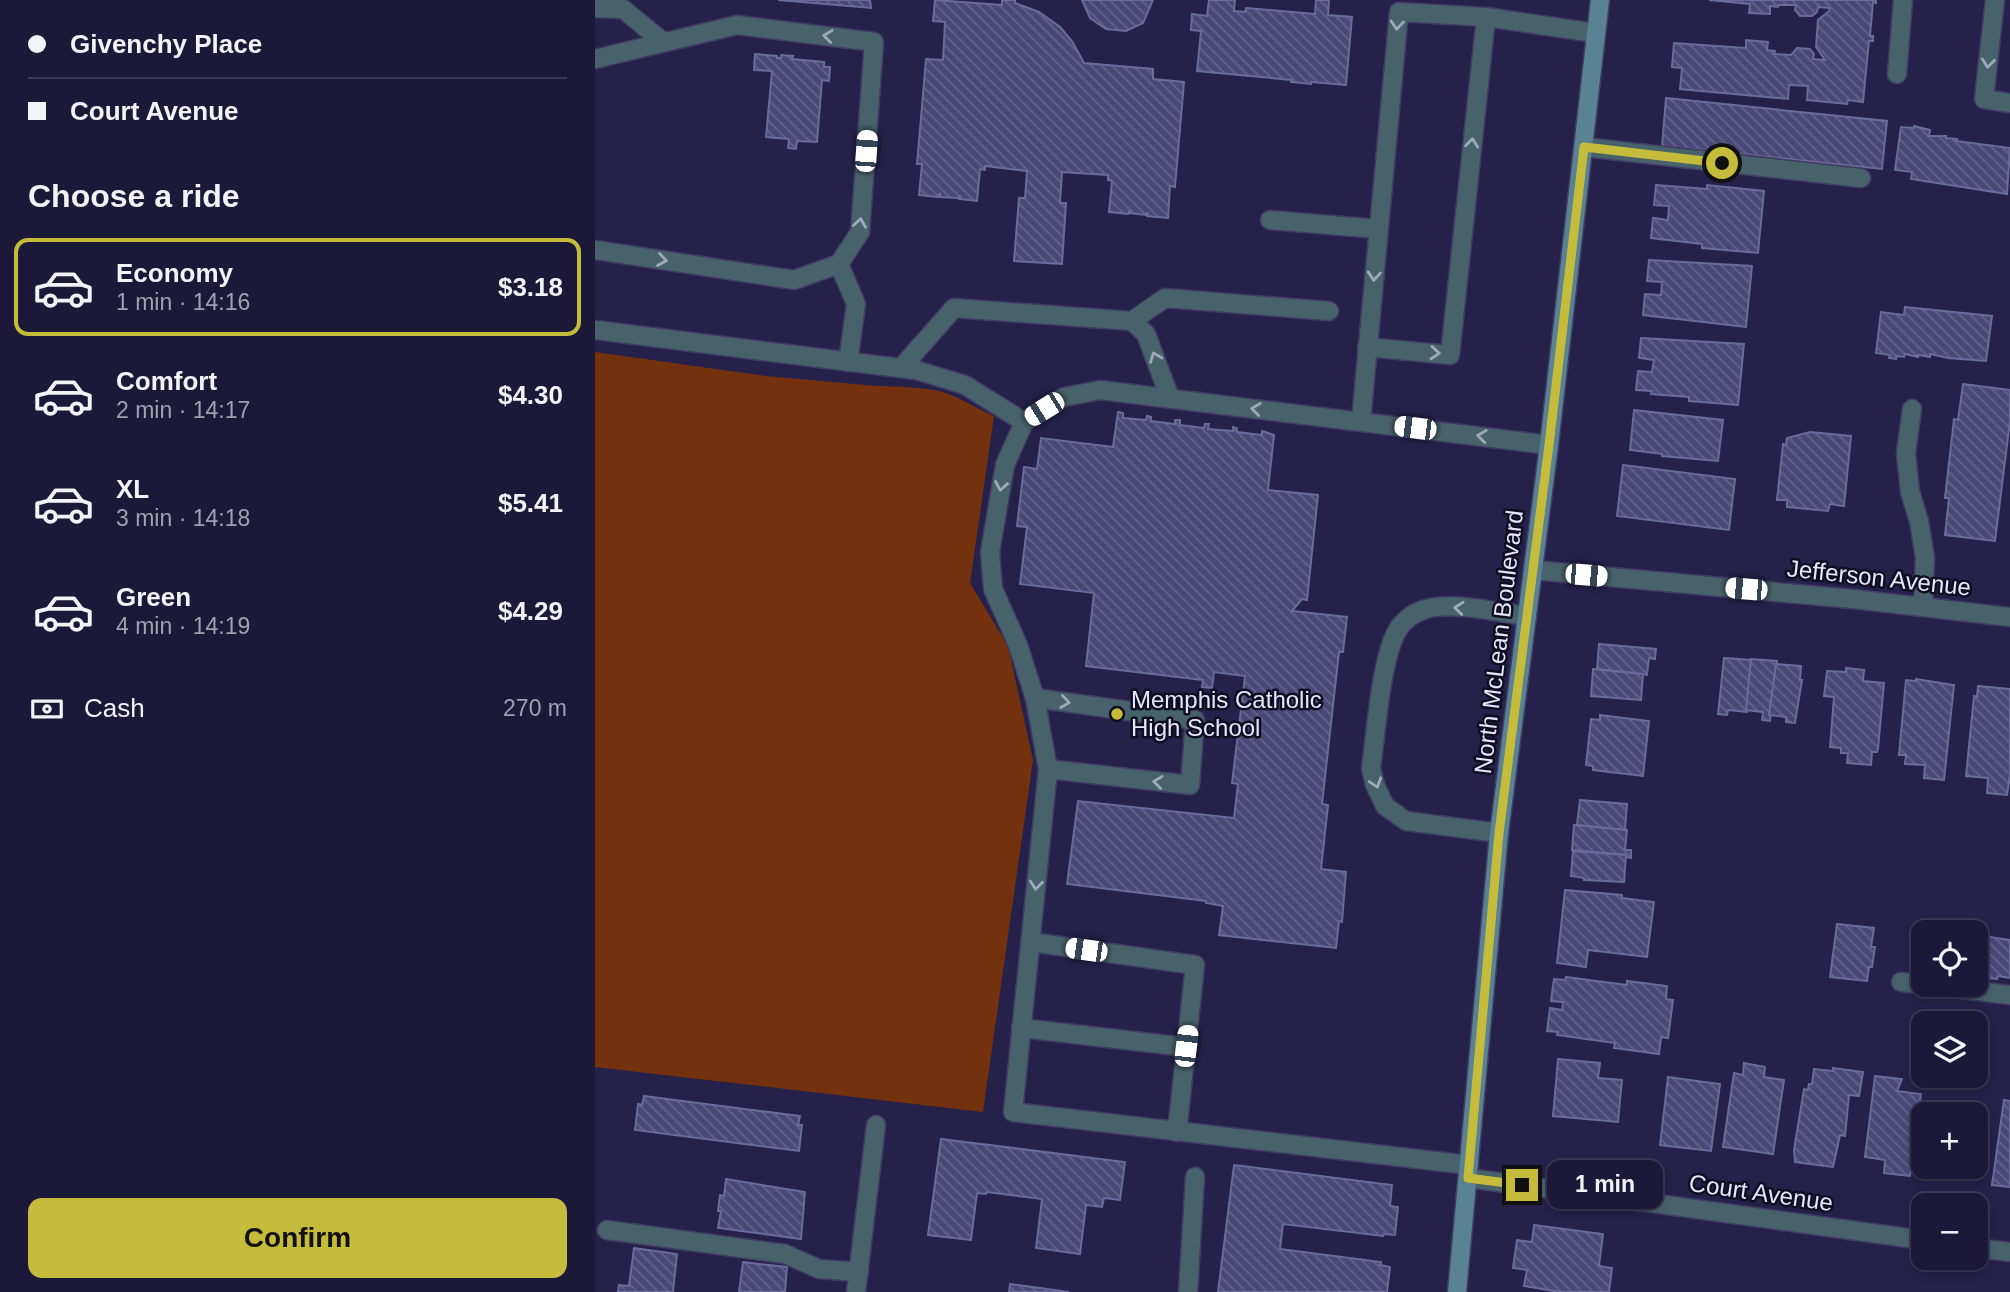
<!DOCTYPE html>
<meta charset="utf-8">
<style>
:root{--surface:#1c1938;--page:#292643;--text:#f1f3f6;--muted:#a0a0ae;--line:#3a3853;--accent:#c6bc3c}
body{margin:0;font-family:Helvetica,sans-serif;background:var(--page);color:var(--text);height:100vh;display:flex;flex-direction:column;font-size:26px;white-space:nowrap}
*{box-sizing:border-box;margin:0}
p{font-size:23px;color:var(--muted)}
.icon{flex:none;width:38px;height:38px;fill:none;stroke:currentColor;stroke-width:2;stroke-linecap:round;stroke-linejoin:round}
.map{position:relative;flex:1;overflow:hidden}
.sheet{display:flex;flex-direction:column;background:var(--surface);width:595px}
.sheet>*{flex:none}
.hud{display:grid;align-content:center;height:154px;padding:0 28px;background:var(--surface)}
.tools{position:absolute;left:1316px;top:920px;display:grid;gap:14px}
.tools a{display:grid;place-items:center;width:77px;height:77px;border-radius:14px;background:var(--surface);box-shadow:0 4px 10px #0003,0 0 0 2px var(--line);font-size:35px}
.end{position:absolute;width:32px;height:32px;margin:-16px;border:9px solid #c6bc3c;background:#111;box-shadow:0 0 0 4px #111}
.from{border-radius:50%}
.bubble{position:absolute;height:49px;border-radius:14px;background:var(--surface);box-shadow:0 4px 10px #0003,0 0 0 2px var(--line);font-size:23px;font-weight:600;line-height:49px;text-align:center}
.car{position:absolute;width:21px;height:42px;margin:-21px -10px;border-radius:9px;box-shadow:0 0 5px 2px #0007;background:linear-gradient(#fff 24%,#345 0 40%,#fff 0 76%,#345 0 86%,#fff 0)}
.hud b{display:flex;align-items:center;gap:24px;height:66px;font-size:26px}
.hud b+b{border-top:2px solid var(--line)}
.hud i{width:18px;height:18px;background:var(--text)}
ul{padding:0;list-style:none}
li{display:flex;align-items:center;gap:21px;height:98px;margin:0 14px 10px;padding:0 14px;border:4px solid transparent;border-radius:14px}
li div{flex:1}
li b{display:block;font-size:26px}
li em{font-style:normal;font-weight:600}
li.current{border-color:var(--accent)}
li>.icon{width:63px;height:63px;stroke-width:1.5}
h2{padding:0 28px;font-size:32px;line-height:84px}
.pay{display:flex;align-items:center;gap:18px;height:77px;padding:0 28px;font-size:26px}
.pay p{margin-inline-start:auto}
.cta{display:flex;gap:14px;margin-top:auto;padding:14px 28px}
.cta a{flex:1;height:80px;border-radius:14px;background:var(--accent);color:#111;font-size:28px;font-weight:600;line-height:80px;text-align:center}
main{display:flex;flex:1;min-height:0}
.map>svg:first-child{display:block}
.park{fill:#74310e}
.building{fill:url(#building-back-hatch);stroke:#6b6a9b;stroke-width:2}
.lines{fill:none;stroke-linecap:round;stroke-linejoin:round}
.service-casing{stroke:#403c64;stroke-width:21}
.minor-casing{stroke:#403c64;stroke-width:21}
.secondary-casing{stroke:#403c64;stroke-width:21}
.service{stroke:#48626c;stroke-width:18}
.minor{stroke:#48626c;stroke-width:18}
.secondary{stroke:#598292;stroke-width:18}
.oneway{stroke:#9eaabb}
.route{stroke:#c6bc3c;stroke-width:9}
.poi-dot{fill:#c6bc3c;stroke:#0f0e21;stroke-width:2.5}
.labels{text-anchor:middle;stroke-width:5;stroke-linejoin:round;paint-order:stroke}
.street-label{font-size:24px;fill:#e5e5fc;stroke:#0f0e21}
.poi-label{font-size:24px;fill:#e5e5fc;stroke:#0f0e21;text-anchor:start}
</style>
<main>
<section class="sheet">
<div class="hud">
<b><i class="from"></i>Givenchy Place</b>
<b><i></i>Court Avenue</b>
</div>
<h2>Choose a ride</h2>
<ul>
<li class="current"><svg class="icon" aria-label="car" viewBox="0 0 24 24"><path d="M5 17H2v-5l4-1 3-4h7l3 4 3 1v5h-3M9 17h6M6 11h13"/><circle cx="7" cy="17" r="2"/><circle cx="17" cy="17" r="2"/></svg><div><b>Economy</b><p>1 min · 14:16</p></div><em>$3.18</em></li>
<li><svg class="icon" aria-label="car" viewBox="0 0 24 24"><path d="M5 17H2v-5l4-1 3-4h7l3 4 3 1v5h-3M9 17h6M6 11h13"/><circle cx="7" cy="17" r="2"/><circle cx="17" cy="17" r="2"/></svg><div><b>Comfort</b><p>2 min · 14:17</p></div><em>$4.30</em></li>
<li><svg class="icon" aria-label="car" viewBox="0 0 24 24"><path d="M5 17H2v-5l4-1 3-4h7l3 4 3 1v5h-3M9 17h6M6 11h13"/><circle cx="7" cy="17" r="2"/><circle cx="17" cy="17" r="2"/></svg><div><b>XL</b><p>3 min · 14:18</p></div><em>$5.41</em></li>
<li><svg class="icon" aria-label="car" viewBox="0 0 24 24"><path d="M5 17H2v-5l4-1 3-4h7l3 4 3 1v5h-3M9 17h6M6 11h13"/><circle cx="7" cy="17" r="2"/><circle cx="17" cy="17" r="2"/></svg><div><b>Green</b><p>4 min · 14:19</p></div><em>$4.29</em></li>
</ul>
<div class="pay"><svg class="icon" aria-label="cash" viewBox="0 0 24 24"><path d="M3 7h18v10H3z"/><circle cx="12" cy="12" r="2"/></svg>Cash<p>270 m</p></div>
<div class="cta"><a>Confirm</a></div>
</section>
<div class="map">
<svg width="1415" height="1292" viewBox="0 0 1415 1292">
<defs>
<pattern id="building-back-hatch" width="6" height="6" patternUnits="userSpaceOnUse" patternTransform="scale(1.75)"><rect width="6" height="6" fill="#4a4877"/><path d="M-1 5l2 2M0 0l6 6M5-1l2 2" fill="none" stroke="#64628b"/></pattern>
</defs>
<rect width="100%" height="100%" fill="#25214b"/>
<!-- park -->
<path class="park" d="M0 352 171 376 282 386C297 386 335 388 348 392 366 398 383 409 399 416L375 583 413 646 438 760 388 1112 0 1067Z"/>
<!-- building -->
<g class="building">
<path d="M183 0H275L276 8Z"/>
<path d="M340 0 407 5V0H420V3L444 12 465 27 477 41 489 63 558 69V79L589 82 580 187 575 186 573 218 552 216 553 212 551 215 535 213V210L533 214 514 212 517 181 513 180V175L467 172 465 203H471L467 264 419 261 424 198H430L432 171 390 166V170L385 169 382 201 364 199 365 195 363 198 345 197V193L343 197 324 195 327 164H322L331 59 348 60 350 22 338 21Z"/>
<path d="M487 0H558L548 23 531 31 511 29 495 18Z"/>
<path d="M614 0H640L639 11 650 12 651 8 720 14 721 0H734L733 15 757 17 751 85 716 82V84L696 82 697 80 602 71 606 31 596 30 597 14 612 16Z"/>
<path d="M1114 0H1281V3L1278 2 1275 36H1278V41H1274L1268 102 1253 100 1252 104 1212 100 1213 86 1194 85 1193 99 1085 89 1087 68 1077 67 1079 43 1151 48V40L1173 42 1172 50 1180 51 1179 54 1196 55 1202 48 1215 49 1219 54 1218 59 1230 60 1221 47 1223 20 1234 11 1235 8 1223 7 1222 12 1217 16H1205L1200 10 1201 5H1184L1183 7 1175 6V14L1154 13 1155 4Z"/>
<path d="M160 54 182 56V58H186V55L198 56 197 59 229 62V67H235L234 81 227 80 222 142 202 141 201 149 193 148 194 139 171 137 177 71 159 70Z"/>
<path d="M1071 98 1292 121 1287 169 1067 146Z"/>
<path d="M1319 126 1335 130 1334 136H1351V138L1362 139 1361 141 1415 148 1412 194 1316 179 1317 172 1300 170 1306 127 1319 128Z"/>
<path d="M1061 185 1112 189V185L1169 191 1163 253 1107 248V244L1056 238 1058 218 1073 220 1074 206 1059 205Z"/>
<path d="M1054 260 1157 266 1151 327 1048 315 1050 294 1066 295 1067 282 1052 281Z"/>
<path d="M1310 307 1397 316 1391 361 1353 358 1335 354V357L1323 355V357L1310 354 1309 357 1302 356 1301 359 1294 358 1295 355 1281 353 1286 312 1309 315Z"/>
<path d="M1046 338 1149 344 1143 405 1094 401V397L1056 394 1057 391 1041 390 1043 371 1057 372 1059 360 1044 358Z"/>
<path d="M1368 384 1415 390V421L1400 541 1350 535 1354 498H1350L1359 419 1363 420Z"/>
<path d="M1039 410 1128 420 1123 461 1067 456V454L1035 450Z"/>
<path d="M523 412 528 413V418L551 420 552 416 556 417V421L580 424V420H585V425L609 428 610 424H614L613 429 638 431V427L642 428V432L667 435V431L679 435 673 490 723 495 712 600 707 599 697 611 752 617 748 652H744L727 804 733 805 726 869 751 872 747 922 744 921 741 948 624 935 628 906 611 903V901L472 884 483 801 639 818 643 784 637 783 650 676 619 672 617 688 607 687 608 680 491 666 499 593 425 584 432 527 422 526 429 467 442 469 446 438 518 447Z"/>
<path d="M1215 432 1256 436 1249 506 1235 504 1233 511 1192 507V500H1182L1188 444 1191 445 1192 438Z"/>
<path d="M1028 465 1140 479 1134 530 1022 516Z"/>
<path d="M1004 644 1061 649 1060 659 1054 658 1052 675 1002 669Z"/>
<path d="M1129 658 1156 660 1152 712 1133 710 1132 715 1123 714Z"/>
<path d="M1156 659 1182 661 1175 721 1167 720 1168 712 1151 710Z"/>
<path d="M1181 664 1206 666 1205 680H1207L1200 723 1191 722V717L1174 715Z"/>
<path d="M1251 668 1269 670 1268 681 1289 683 1283 749 1282 752H1277L1276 765 1252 763 1253 753H1246V748L1235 747 1239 697 1229 696 1232 671 1251 672Z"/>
<path d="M998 669 1048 674 1046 700 996 696Z"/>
<path d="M1321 679 1359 685 1349 780 1329 778 1330 765 1310 764 1311 755H1304L1311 680 1321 681Z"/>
<path d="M1383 686 1415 689V776L1412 795 1392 793 1393 778 1371 776 1379 696 1382 697Z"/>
<path d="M1005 715 1054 721 1048 776 998 770V766L991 765 996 719 1005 720Z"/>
<path d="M985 800 1032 804 1030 830 982 825Z"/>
<path d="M979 825 1032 830 1030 850H1036V858L1031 857V855L977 850Z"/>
<path d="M978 851 1031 855 1029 882 989 880V878L976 876Z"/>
<path d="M970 890 1027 895V898L1059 902 1052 957 993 950 991 967 962 963Z"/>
<path d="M1242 924 1279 928 1276 947H1280L1277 967H1274L1272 981 1235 977Z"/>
<path d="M1381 935 1415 940V978L1403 976 1402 979 1381 977Z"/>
<path d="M971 977 1032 985V981L1072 986 1071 999 1078 1000 1073 1038 1066 1037 1064 1054 1019 1048 1020 1043 962 1035 963 1032 952 1031 955 1008 967 1010 968 1002 956 1001 959 979 970 980Z"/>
<path d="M963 1059 1005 1063 1003 1078 1027 1080 1023 1122 958 1116Z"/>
<path d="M1149 1063 1170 1067 1169 1077 1189 1080 1178 1154 1128 1147 1139 1073 1148 1075Z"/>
<path d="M1238 1068 1268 1072 1264 1096 1254 1095 1250 1136 1245 1135 1238 1167 1200 1162 1199 1150 1209 1089 1213 1090 1214 1084H1217L1219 1069 1238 1071Z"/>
<path d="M1280 1076 1307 1079 1302 1091 1326 1094 1315 1176 1289 1173 1290 1160 1270 1157Z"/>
<path d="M1073 1077 1125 1084 1116 1151 1065 1145Z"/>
<path d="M49 1096 205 1116 203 1125H207L204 1151 40 1130 43 1104 47 1105Z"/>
<path d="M1409 1100 1415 1101V1187L1397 1185Z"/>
<path d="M1363 1101 1386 1104 1382 1131H1386L1383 1152H1381V1115H1341L1343 1106 1362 1109Z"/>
<path d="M346 1139 530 1162 525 1200 509 1198 507 1207 491 1205 485 1254 441 1248 447 1199 392 1192 391 1194 382 1193 376 1240 333 1235Z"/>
<path d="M639 1165 797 1185 795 1206 803 1207 800 1235 789 1234 788 1236 688 1224 685 1249 786 1262 785 1265 795 1267 792 1292H623Z"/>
<path d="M1334 1167H1377L1376 1176 1333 1170Z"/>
<path d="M131 1179 210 1192 206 1239 123 1228 126 1211H123L125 1195 129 1196Z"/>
<path d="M939 1225 1008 1234 1004 1266 1017 1268 1014 1292H965L929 1286 932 1270 918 1268 922 1240 937 1242Z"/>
<path d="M39 1248 82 1254 78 1292H23L24 1285 34 1286Z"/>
<path d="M148 1262 192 1267 190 1292H144Z"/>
<path d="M415 1284 474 1292H414Z"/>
</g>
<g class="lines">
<!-- service casing -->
<g class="service-casing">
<g id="service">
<path d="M1400 0 1389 99 1415 103"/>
<path d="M0 8 28 9 68 42"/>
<path d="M891 17 1000 33"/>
<path d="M0 59 142 25 279 42 265 232 244 264 199 280 0 250"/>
<path d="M1302 74 1308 0"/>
<path d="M675 220 783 229"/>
<path d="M244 264 261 304 253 362"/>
<path d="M537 321 551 334 575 398"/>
<path d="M0 330 321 370 370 385 429 422"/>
<path d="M306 368 359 308 537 321 570 298 734 311"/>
<path d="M1317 409 1311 453 1315 492 1324 521 1330 558 1328 607"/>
<path d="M766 421 804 12 891 17 855 355 772 347"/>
<path d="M440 698 453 769"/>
<path d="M904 833 811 821 790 806 780 785 776 768C781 733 786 659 802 631 808 621 819 612 831 609 859 601 903 613 932 616"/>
<path d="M436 942 600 965 582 1132"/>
<path d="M426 1028 591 1047"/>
<path d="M874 1165 418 1112 453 769 595 785 600 720 440 698 423 645 398 589 395 552 410 465 429 422 469 397 505 390 954 445"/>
<path d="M12 1230 190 1254 224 1269 264 1272"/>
<path d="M593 1292 600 1177"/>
</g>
</g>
<!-- minor casing -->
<g class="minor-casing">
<g id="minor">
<path d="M989 147 1266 178"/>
<path d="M938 570 1258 599 1415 617"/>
<path d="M1306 982 1328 984"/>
<path d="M1335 985 1415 995"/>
<path d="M873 1178 1328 1240"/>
<path d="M1381 1248 1415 1252"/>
<path d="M261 1292 281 1125"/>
</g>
</g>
<!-- secondary casing -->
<g class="secondary-casing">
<path id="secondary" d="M862 1292 904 833 954 445 1005 0"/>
</g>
<!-- service -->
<use href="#service" class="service"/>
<!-- minor -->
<use href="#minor" class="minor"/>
<!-- secondary -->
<use href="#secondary" class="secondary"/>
</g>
<!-- one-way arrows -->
<defs><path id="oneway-chevron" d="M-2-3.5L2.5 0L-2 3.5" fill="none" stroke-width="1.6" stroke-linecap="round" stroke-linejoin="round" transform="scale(1.75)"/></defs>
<g class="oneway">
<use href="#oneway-chevron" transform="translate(802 25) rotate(95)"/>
<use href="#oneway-chevron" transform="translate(233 36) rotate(-173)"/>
<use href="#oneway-chevron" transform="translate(1393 63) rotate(96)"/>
<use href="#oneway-chevron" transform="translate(877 143) rotate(-84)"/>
<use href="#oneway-chevron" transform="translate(265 223) rotate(-82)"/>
<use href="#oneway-chevron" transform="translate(67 260) rotate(9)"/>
<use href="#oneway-chevron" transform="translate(779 276) rotate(95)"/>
<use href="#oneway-chevron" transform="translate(840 353) rotate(5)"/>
<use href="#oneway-chevron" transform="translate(560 357) rotate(-111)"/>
<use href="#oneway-chevron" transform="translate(661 409) rotate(-173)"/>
<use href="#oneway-chevron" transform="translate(887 436) rotate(-173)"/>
<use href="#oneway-chevron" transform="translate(406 486) rotate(100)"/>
<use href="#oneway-chevron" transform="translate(864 608) rotate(-174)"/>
<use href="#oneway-chevron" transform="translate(470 702) rotate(8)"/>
<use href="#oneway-chevron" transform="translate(563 782) rotate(-173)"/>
<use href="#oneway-chevron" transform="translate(781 783) rotate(72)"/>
<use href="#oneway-chevron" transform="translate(441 885) rotate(96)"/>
</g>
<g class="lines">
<!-- route -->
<path class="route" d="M927 1185 873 1178 904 833 954 445 989 147 1127 163"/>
</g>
<!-- markers -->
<circle class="poi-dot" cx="522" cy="714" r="7"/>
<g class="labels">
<!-- street labels -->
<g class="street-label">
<text transform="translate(1284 578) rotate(6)" y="8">Jefferson Avenue</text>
<text transform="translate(904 642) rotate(-83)" y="8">North McLean Boulevard</text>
<text transform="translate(1166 1193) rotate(8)" y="8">Court Avenue</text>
</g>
<!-- poi labels -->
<g class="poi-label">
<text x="536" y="708">Memphis Catholic<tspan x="536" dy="28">High School</tspan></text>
</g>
</g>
</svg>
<div class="tools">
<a><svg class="icon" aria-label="locate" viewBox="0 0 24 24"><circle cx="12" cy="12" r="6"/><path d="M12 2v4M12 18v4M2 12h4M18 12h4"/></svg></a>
<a><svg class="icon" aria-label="layers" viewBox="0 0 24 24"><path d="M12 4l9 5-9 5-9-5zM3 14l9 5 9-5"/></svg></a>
<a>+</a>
<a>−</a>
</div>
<i class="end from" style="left:1127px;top:163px"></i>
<i class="end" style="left:927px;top:1185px"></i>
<div class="bubble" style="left:952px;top:1160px;width:116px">1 min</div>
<i class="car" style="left:271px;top:151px;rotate:4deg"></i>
<i class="car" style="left:449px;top:409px;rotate:238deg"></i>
<i class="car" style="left:820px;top:428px;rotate:277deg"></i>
<i class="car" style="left:991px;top:575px;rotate:95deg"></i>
<i class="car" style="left:1151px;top:589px;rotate:275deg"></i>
<i class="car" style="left:491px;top:950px;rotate:278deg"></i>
<i class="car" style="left:591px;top:1046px;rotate:7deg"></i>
</div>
</main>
